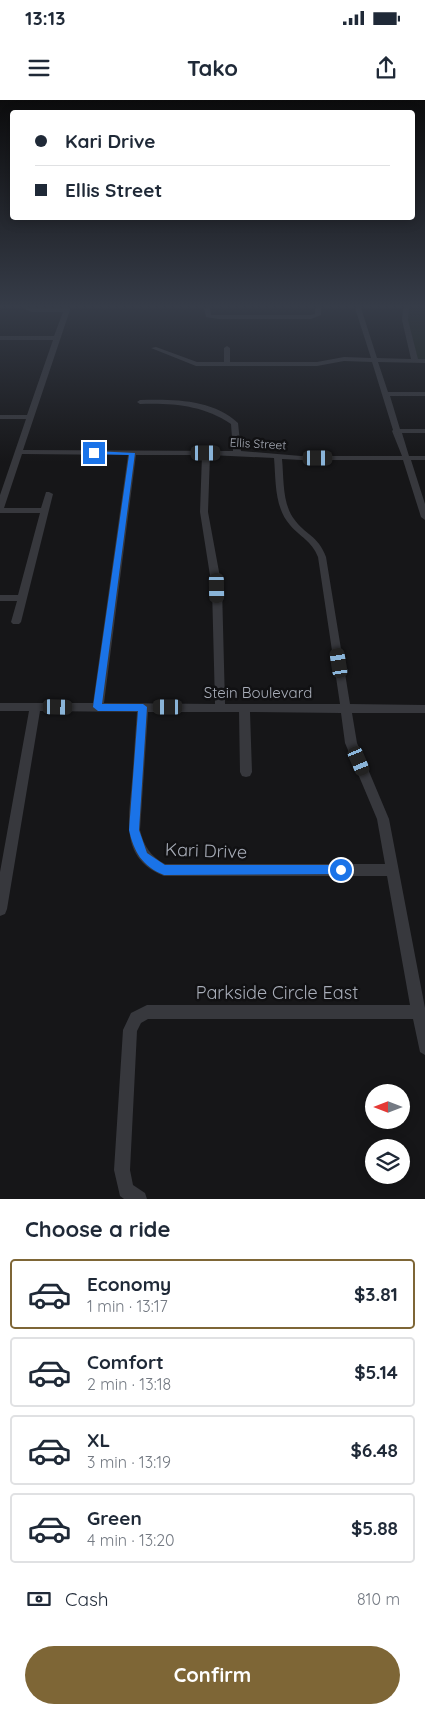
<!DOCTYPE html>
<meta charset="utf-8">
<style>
:root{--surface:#fff;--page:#f2f2f3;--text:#1f2937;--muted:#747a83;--line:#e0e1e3;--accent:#7e6636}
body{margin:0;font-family:Quicksand,sans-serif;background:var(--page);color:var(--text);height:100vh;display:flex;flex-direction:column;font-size:19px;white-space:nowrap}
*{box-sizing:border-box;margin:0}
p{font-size:16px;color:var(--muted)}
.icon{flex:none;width:28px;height:28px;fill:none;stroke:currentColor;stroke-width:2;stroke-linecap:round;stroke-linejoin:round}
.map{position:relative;height:1099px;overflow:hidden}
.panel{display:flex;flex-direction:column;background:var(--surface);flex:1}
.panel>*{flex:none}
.banner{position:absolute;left:10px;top:10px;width:405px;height:110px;border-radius:5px;box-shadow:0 2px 12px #0003;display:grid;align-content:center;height:110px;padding:0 25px;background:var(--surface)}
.needle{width:32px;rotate:270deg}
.controls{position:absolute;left:365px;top:984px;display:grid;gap:10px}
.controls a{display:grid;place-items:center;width:45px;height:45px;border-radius:50%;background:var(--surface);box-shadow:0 2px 12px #0003;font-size:25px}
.end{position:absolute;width:22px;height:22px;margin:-11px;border:6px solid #1a73e8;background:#fff;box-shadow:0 0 0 2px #fff}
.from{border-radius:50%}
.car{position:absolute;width:15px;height:30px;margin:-15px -8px;border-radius:6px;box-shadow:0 0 4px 1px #0007;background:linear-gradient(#222 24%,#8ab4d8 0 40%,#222 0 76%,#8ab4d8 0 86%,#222 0)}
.banner b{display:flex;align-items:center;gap:18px;height:48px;font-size:19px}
.banner b+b{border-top:1px solid var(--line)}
.banner i{width:12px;height:12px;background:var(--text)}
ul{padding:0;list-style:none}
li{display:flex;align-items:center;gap:15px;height:70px;margin:0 10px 8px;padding:0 15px;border:2px solid var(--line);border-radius:5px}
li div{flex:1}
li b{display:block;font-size:19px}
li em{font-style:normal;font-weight:700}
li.active{border-color:var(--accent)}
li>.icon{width:45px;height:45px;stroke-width:1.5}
h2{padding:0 25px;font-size:22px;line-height:60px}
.pay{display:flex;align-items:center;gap:12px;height:55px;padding:0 25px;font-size:19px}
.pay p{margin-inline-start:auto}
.primary-button{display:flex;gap:10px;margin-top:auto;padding:10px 25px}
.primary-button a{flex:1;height:58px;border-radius:30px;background:var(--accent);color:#fff;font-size:20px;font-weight:700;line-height:58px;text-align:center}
.status{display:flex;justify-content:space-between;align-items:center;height:35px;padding:0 25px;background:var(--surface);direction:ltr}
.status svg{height:14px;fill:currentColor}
header{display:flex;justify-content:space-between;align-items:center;height:65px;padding:0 25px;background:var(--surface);font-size:22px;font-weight:700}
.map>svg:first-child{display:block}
.green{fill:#1e261f}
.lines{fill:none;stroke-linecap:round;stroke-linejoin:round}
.minor{fill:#37383d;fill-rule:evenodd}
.route{fill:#1a73e8}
.labels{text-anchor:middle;stroke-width:5;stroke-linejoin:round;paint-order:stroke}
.far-street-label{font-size:12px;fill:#a8adb8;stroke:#111113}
.street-label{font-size:15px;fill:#a8adb8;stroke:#111113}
.near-street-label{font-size:18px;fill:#a8adb8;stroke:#111113}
</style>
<div class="status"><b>13:13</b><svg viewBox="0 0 49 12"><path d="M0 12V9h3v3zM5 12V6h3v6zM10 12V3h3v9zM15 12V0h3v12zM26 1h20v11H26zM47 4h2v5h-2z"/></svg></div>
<header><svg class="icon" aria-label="menu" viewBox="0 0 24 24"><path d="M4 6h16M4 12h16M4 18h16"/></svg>Tako<svg class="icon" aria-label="share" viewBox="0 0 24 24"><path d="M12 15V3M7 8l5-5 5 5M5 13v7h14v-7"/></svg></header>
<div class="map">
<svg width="425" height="1099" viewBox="0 0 425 1099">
<rect width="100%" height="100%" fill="#161618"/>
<!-- green -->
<path class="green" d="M405 208H425V261H415Z"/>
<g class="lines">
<!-- minor -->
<g class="minor">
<path d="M23 208H70V210L23 350 233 351 231 324C203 305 172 303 140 304L137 302 140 300C172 299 213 299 238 323L241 351 301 356H402L392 331 393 330 372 262 344 261 317 266H196L151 248 156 247 197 262H224V248L227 246 230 248V262H317L344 257 371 258 355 208H361L377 258 411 259 402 220 403 208H409L408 220 418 259H425V263L378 262 388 292H425V296H390L400 329H425V333H402L409 356H425V360H411L425 404V420L421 417 403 360H301L282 359C284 378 282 403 294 419 305 435 318 435 326 457L350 604 425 605V613H352L357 643 389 719 425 908V955L420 952 413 919H148L141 923 137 931 130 1070 133 1085 145 1093 147 1099H124L120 1096 114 1070 123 930 131 913 147 905H410L387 776H164C119 758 129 719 132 681 134 658 135 635 137 612L40 611 7 809 5 814 0 816V772L29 611H0V603H93L128 355 22 354 4 408H41L46 392H49L53 394 21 522 19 524H13L11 522 17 501H0V495H18L40 413H0V395L26 319H0V315H27L53 240H0V236H54L63 212H32ZM136 355H202L200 412 212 488 215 604 104 603ZM210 355 274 358C276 380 274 407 290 425 300 437 312 441 318 457L340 604H225L222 488 208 412ZM148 612H239L240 672 242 676 246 677 250 676 252 672 250 612 341 613 345 643 377 719 385 764H165C150 756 144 746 140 730Z"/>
<path d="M204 208H210L211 215H311L315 214V208H321V215L311 219H218L206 217Z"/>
</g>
</g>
<!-- sky -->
<linearGradient id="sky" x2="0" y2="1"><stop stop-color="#0c0c0d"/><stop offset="0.57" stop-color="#363c48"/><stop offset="1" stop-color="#363c48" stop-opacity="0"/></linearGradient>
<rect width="425" height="362" fill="url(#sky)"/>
<!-- route -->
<path class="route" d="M94 351 135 353 102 604H143L147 607 139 730 147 753 165 765H341L346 770 345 774 164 775C142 766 134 752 129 730L138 611H98L93 607 129 355 92 354Z"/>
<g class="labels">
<!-- far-street labels -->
<g class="far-street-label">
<text transform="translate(258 344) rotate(3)" y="4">Ellis Street</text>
</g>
<!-- street labels -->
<g class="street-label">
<text x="258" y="598">Stein Boulevard</text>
</g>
<!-- near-street labels -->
<g class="near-street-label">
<text transform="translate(206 751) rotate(2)" y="6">Kari Drive</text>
<text x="277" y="899">Parkside Circle East</text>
</g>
</g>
</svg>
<div class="controls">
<a><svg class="needle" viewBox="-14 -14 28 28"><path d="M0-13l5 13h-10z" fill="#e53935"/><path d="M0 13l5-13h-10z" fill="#747a83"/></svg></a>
<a><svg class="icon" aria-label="layers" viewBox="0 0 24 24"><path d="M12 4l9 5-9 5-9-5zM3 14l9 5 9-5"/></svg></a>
</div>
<i class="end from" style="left:341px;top:770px"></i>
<i class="end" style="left:94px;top:353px"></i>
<i class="car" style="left:206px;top:353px;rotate:90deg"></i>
<i class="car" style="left:318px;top:358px;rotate:90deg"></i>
<i class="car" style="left:217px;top:488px;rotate:179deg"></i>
<i class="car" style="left:339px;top:563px;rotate:351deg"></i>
<i class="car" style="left:58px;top:607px;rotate:91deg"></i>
<i class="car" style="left:168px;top:607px;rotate:270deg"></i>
<i class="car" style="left:359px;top:661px;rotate:157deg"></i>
<div class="banner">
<b><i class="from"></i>Kari Drive</b>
<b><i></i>Ellis Street</b>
</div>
</div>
<section class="panel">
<h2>Choose a ride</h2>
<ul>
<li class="active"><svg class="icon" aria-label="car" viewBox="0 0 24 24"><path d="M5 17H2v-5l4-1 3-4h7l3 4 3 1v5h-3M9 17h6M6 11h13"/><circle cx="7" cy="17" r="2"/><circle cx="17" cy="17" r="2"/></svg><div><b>Economy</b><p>1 min · 13:17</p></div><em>$3.81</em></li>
<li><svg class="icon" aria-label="car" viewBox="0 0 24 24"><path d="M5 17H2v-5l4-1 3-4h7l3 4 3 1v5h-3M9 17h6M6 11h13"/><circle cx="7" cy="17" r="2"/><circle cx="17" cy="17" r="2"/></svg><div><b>Comfort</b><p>2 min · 13:18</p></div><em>$5.14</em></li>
<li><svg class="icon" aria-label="car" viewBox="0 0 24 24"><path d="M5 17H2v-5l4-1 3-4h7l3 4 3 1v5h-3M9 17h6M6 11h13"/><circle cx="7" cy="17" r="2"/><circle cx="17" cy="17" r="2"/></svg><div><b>XL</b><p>3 min · 13:19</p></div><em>$6.48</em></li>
<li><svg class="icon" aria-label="car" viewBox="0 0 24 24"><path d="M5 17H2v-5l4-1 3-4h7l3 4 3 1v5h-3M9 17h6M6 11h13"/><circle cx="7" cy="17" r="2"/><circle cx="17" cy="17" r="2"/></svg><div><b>Green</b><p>4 min · 13:20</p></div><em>$5.88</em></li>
</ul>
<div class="pay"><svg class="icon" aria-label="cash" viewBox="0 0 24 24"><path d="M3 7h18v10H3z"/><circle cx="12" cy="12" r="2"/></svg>Cash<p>810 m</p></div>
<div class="primary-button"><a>Confirm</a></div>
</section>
